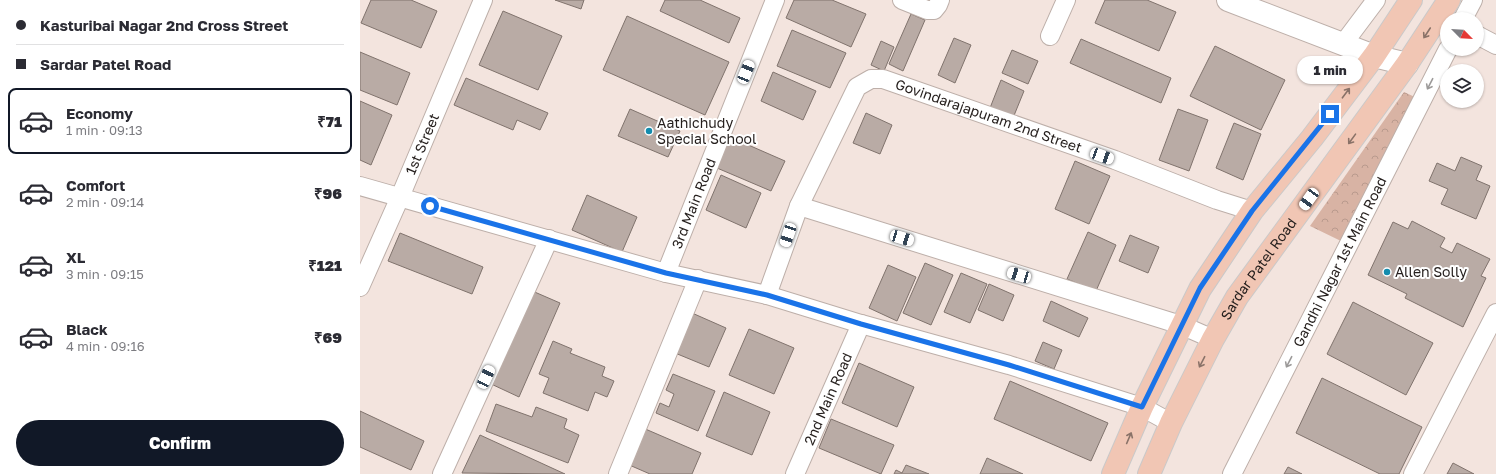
<!DOCTYPE html>
<meta charset="utf-8">
<style>
:root{--surface:#fff;--page:#f2f2f3;--text:#2b2b33;--muted:#7c7c81;--line:#e1e1e2;--accent:#111827}
body{margin:0;font-family:"Golos Text",sans-serif;background:var(--page);color:var(--text);height:100vh;display:flex;flex-direction:column;font-size:15px;white-space:nowrap}
*{box-sizing:border-box;margin:0}
p{font-size:13px;color:var(--muted)}
.icon{flex:none;width:22px;height:22px;fill:none;stroke:currentColor;stroke-width:2;stroke-linecap:round;stroke-linejoin:round}
.map{position:relative;flex:1;overflow:hidden}
.sheet{display:flex;flex-direction:column;background:var(--surface);width:360px}
.sheet>*{flex:none}
.hud{display:grid;align-content:center;height:88px;padding:0 16px;background:var(--surface)}
.needle{width:26px;rotate:114deg}
.fabs{position:absolute;left:1080px;top:12px;display:grid;gap:8px}
.fabs a{display:grid;place-items:center;width:44px;height:44px;border-radius:50%;background:var(--surface);box-shadow:0 1px 3px #0004;font-size:20px}
.end{position:absolute;width:18px;height:18px;margin:-9px;border:5px solid #1a73e8;background:#fff;box-shadow:0 0 0 2px #fff}
.from{border-radius:50%}
.bubble{position:absolute;height:28px;border-radius:14px;background:var(--surface);box-shadow:0 1px 3px #0004;font-size:13px;font-weight:800;line-height:28px;text-align:center}
.car{position:absolute;width:12px;height:24px;margin:-12px -6px;border-radius:5px;box-shadow:0 0 3px 1px #0007;background:linear-gradient(#fff 24%,#345 0 40%,#fff 0 76%,#345 0 86%,#fff 0)}
.hud b{display:flex;align-items:center;gap:14px;height:38px;font-size:15px}
.hud b+b{border-top:1px solid var(--line)}
.hud i{width:10px;height:10px;background:var(--text)}
ul{padding:0;list-style:none}
li{display:flex;align-items:center;gap:12px;height:66px;margin:0 8px 6px;padding:0 8px;border:2px solid transparent;border-radius:8px}
li div{flex:1}
li b{display:block;font-size:15px}
li em{font-style:normal;font-weight:800}
li.on{border-color:var(--accent)}
li>.icon{width:36px;height:36px;stroke-width:1.5}
.button{display:flex;gap:8px;margin-top:auto;padding:8px 16px}
.button a{flex:1;height:46px;border-radius:24px;background:var(--accent);color:#fff;font-size:16px;font-weight:800;line-height:46px;text-align:center}
main{display:flex;flex:1;min-height:0}
.map>svg:first-child{display:block}
.park{fill:url(#park-crowns)}
.building{fill:#b9aba5;stroke:#80736d}
.lines{fill:none;stroke-linecap:round;stroke-linejoin:round}
.street-casing{stroke:#bdafa9;stroke-width:20}
.secondary-casing{stroke:#bdafa9;stroke-width:24}
.primary-casing{stroke:#cac9c9;stroke-width:24}
.street{stroke:#fff;stroke-width:18}
.secondary{stroke:#fff;stroke-width:22}
.primary{stroke:#f1c6b4;stroke-width:22}
.oneway{stroke:#8a7268}
.oneway2{stroke:#9c9a99}
.route{stroke:#1a73e8;stroke-width:5}
.poi-dot{fill:#138cae;stroke:#fff;stroke-width:1.5}
.labels{text-anchor:middle;stroke-width:4;stroke-linejoin:round;paint-order:stroke}
.street-label{font-size:14px;fill:#241e1c;stroke:#fff}
.poi-label{font-size:14px;fill:#241e1c;stroke:#fff;text-anchor:start}
</style>
<main>
<section class="sheet">
<div class="hud">
<b><i class="from"></i>Kasturibai Nagar 2nd Cross Street</b>
<b><i></i>Sardar Patel Road</b>
</div>
<ul>
<li class="on"><svg class="icon" aria-label="car" viewBox="0 0 24 24"><path d="M5 17H2v-5l4-1 3-4h7l3 4 3 1v5h-3M9 17h6M6 11h13"/><circle cx="7" cy="17" r="2"/><circle cx="17" cy="17" r="2"/></svg><div><b>Economy</b><p>1 min · 09:13</p></div><em>₹71</em></li>
<li><svg class="icon" aria-label="car" viewBox="0 0 24 24"><path d="M5 17H2v-5l4-1 3-4h7l3 4 3 1v5h-3M9 17h6M6 11h13"/><circle cx="7" cy="17" r="2"/><circle cx="17" cy="17" r="2"/></svg><div><b>Comfort</b><p>2 min · 09:14</p></div><em>₹96</em></li>
<li><svg class="icon" aria-label="car" viewBox="0 0 24 24"><path d="M5 17H2v-5l4-1 3-4h7l3 4 3 1v5h-3M9 17h6M6 11h13"/><circle cx="7" cy="17" r="2"/><circle cx="17" cy="17" r="2"/></svg><div><b>XL</b><p>3 min · 09:15</p></div><em>₹121</em></li>
<li><svg class="icon" aria-label="car" viewBox="0 0 24 24"><path d="M5 17H2v-5l4-1 3-4h7l3 4 3 1v5h-3M9 17h6M6 11h13"/><circle cx="7" cy="17" r="2"/><circle cx="17" cy="17" r="2"/></svg><div><b>Black</b><p>4 min · 09:16</p></div><em>₹69</em></li>
</ul>
<div class="button"><a>Confirm</a></div>
</section>
<div class="map">
<svg width="1136" height="474" viewBox="0 0 1136 474">
<defs>
<pattern id="park-crowns" width="20" height="18" patternUnits="userSpaceOnUse"><rect width="20" height="18" fill="#d8b3a4"/><path d="M2 6a3 3 0 1 1 6 0M12 15a3 3 0 1 1 6 0" fill="none" stroke="#b99a8d"/></pattern>
</defs>
<rect width="100%" height="100%" fill="#f3e4de"/>
<!-- park -->
<path class="park" d="M1044 92 1057 98 983 242 950 226Z"/>
<!-- building -->
<g class="building">
<path d="M11 0H51L77 11 61 48 1 23Z"/>
<path d="M195 0H224L221 9Z"/>
<path d="M305 0H340L380 18 369 43 300 11Z"/>
<path d="M434 0H472L506 14 491 47 426 18Z"/>
<path d="M745 0H787L816 12 799 51 735 23Z"/>
<path d="M143 11 202 36 178 90 119 65Z"/>
<path d="M551 14 565 20 543 71 529 64Z"/>
<path d="M267 16 369 62 345 115 243 70Z"/>
<path d="M432 30 486 53 470 88 417 66Z"/>
<path d="M594 38 611 45 595 83 578 75Z"/>
<path d="M721 39 811 78 801 103 710 63Z"/>
<path d="M521 41 534 47 524 71 511 65Z"/>
<path d="M855 46 925 80 901 130 830 96Z"/>
<path d="M652 50 678 61 668 84 642 73Z"/>
<path d="M0 52 50 73 37 105 0 90Z"/>
<path d="M413 72 456 91 443 120 401 101Z"/>
<path d="M106 78 188 113 180 130 157 120 153 130 94 105Z"/>
<path d="M641 80 664 91 653 118 630 108Z"/>
<path d="M0 101 32 115 11 165 0 160Z"/>
<path d="M270 109 320 131 308 157 258 136Z"/>
<path d="M818 109 848 120 829 171 799 160Z"/>
<path d="M506 113 532 125 520 154 493 143Z"/>
<path d="M874 123 901 134 883 180 856 168Z"/>
<path d="M370 137 425 161 411 191 357 168Z"/>
<path d="M1101 157 1122 166 1116 180 1130 186 1116 219 1081 204 1088 189 1069 181 1077 163 1095 171Z"/>
<path d="M715 161 750 176 729 224 695 209Z"/>
<path d="M361 175 401 193 386 228 346 210Z"/>
<path d="M227 195 277 217 262 252 212 230Z"/>
<path d="M1052 221 1085 238 1080 247 1092 253 1097 243 1130 259 1121 276 1126 278 1103 327 1045 298 1047 294 1008 275 1033 222 1048 229Z"/>
<path d="M728 232 756 245 736 291 707 279Z"/>
<path d="M40 233 123 267 112 294 28 261Z"/>
<path d="M770 235 799 247 788 273 759 261Z"/>
<path d="M565 263 593 275 571 325 543 313Z"/>
<path d="M528 265 556 277 537 321 509 308Z"/>
<path d="M601 273 627 284 610 323 584 312Z"/>
<path d="M629 284 654 295 643 321 618 310Z"/>
<path d="M170 290 200 303 159 397 129 383Z"/>
<path d="M691 301 728 318 719 337 683 321Z"/>
<path d="M993 302 1073 343 1046 395 967 354Z"/>
<path d="M332 313 366 328 349 367 315 353Z"/>
<path d="M389 329 434 348 414 394 369 375Z"/>
<path d="M193 341 212 349 210 353 245 367 242 376 254 381 247 397 235 392 228 411 183 393 189 378 179 374Z"/>
<path d="M683 342 702 350 694 369 675 361Z"/>
<path d="M499 363 554 387 537 427 482 403Z"/>
<path d="M313 374 355 391 338 431 296 413 300 403 309 407 314 394 306 390Z"/>
<path d="M962 378 1062 427 1039 474H1020L936 433Z"/>
<path d="M650 381 748 423 731 461 634 419Z"/>
<path d="M364 392 410 412 392 455 346 436Z"/>
<path d="M136 404 172 417 176 407 207 419 204 428 219 435 208 463 126 431Z"/>
<path d="M0 411 64 441 51 470 0 447Z"/>
<path d="M471 419 534 445 521 474 459 448Z"/>
<path d="M283 428 341 453 332 474H290L267 464Z"/>
<path d="M120 435 205 474 102 473Z"/>
<path d="M627 458 663 474H620Z"/>
<path d="M1093 463 1114 474H1087Z"/>
<path d="M546 465 569 474H534L536 470 542 473Z"/>
<path d="M928 467 942 474H924Z"/>
</g>
<g class="lines">
<!-- street casing -->
<g class="street-casing">
<g id="street">
<path d="M542 0 567 10H574L578 5 580 0"/>
<path d="M1103 19 1113 0"/>
<path d="M1117 35 1136 45"/>
<path d="M690 36 706 0"/>
<path d="M983 44 1016 0"/>
<path d="M0 186 306 273 407 295 501 324 649 365 782 407 811 423"/>
<path d="M439 206 821 325 853 339"/>
<path id="s1" d="M306 273 415 0"/>
<path id="s2" d="M0 287 40 197 123 0"/>
<path id="s3" d="M407 295 439 206 497 87 511 79H523L755 160 857 200 892 211"/>
<path d="M82 474 189 239"/>
<path d="M258 474 338 279"/>
<path id="s4" d="M435 474 501 324"/>
<path id="s5" d="M872 474 1088 49"/>
<path d="M1053 474 1136 313"/>
</g>
</g>
<!-- secondary casing -->
<g class="secondary-casing">
<path id="secondary" d="M868 0 1014 56 1047 64"/>
</g>
<!-- primary casing -->
<g class="primary-casing">
<g id="primary">
<path d="M753 474 782 407 840 289 892 211 952 138 1014 56 1051 0"/>
<path id="s6" d="M789 474 811 423 853 339 877 297 1047 64 1089 0"/>
</g>
</g>
<!-- street -->
<use href="#street" class="street"/>
<!-- secondary -->
<use href="#secondary" class="secondary"/>
<!-- primary -->
<use href="#primary" class="primary"/>
</g>
<!-- one-way arrows -->
<defs><path id="oneway-shaft" d="M-6 0H5M1.5-3L5.5 0L1.5 3" fill="none" stroke-width="1.6" stroke-linecap="round" stroke-linejoin="round"/></defs>
<g class="oneway">
<use href="#oneway-shaft" transform="translate(1067 33) rotate(123)"/>
<use href="#oneway-shaft" transform="translate(986 93) rotate(-53)"/>
<use href="#oneway-shaft" transform="translate(992 139) rotate(126)"/>
<use href="#oneway-shaft" transform="translate(842 362) rotate(117)"/>
<use href="#oneway-shaft" transform="translate(769 438) rotate(-67)"/>
</g>
<g class="oneway2">
<use href="#oneway-shaft" transform="translate(1070 84) rotate(117)"/>
<use href="#oneway-shaft" transform="translate(929 362) rotate(117)"/>
</g>
<g class="lines">
<!-- route -->
<path class="route" d="M70 206 306 273 407 295 501 324 649 365 782 407 840 288 892 211 970 114"/>
</g>
<!-- markers -->
<g class="poi-dot">
<circle cx="289" cy="131" r="4"/>
<circle cx="1027" cy="272" r="4"/>
</g>
<g class="labels">
<!-- street labels -->
<g class="street-label">
<text dy="5" stroke="none"><textPath href="#s3" startOffset="367">Govindarajapuram 2nd Street</textPath></text>
<text dy="5" stroke="none"><textPath href="#s2" startOffset="156">1st Street</textPath></text>
<text dy="5" stroke="none"><textPath href="#s1" startOffset="75">3rd Main Road</textPath></text>
<text dy="5" stroke="none"><textPath href="#s5" startOffset="238">Gandhi Nagar 1st Main Road</textPath></text>
<text dy="5" stroke="none"><textPath href="#s6" startOffset="233">Sardar Patel Road</textPath></text>
<text dy="5" stroke="none"><textPath href="#s4" startOffset="82">2nd Main Road</textPath></text>
</g>
<!-- poi labels -->
<g class="poi-label">
<text x="297" y="128">Aathichudy<tspan x="297" dy="16">Special School</tspan></text>
<text x="1035" y="277">Allen Solly</text>
</g>
</g>
</svg>
<div class="fabs">
<a><svg class="needle" viewBox="-14 -14 28 28"><path d="M0-13l5 13h-10z" fill="#e53935"/><path d="M0 13l5-13h-10z" fill="#7c7c81"/></svg></a>
<a><svg class="icon" aria-label="layers" viewBox="0 0 24 24"><path d="M12 4l9 5-9 5-9-5zM3 14l9 5 9-5"/></svg></a>
</div>
<i class="end from" style="left:70px;top:206px"></i>
<i class="end" style="left:970px;top:114px"></i>
<div class="bubble" style="left:937px;top:56px;width:66px">1 min</div>
<i class="car" style="left:386px;top:72px;rotate:22deg"></i>
<i class="car" style="left:742px;top:156px;rotate:110deg"></i>
<i class="car" style="left:949px;top:199px;rotate:216deg"></i>
<i class="car" style="left:428px;top:235px;rotate:199deg"></i>
<i class="car" style="left:542px;top:238px;rotate:107deg"></i>
<i class="car" style="left:659px;top:275px;rotate:287deg"></i>
<i class="car" style="left:126px;top:377px;rotate:25deg"></i>
</div>
</main>
